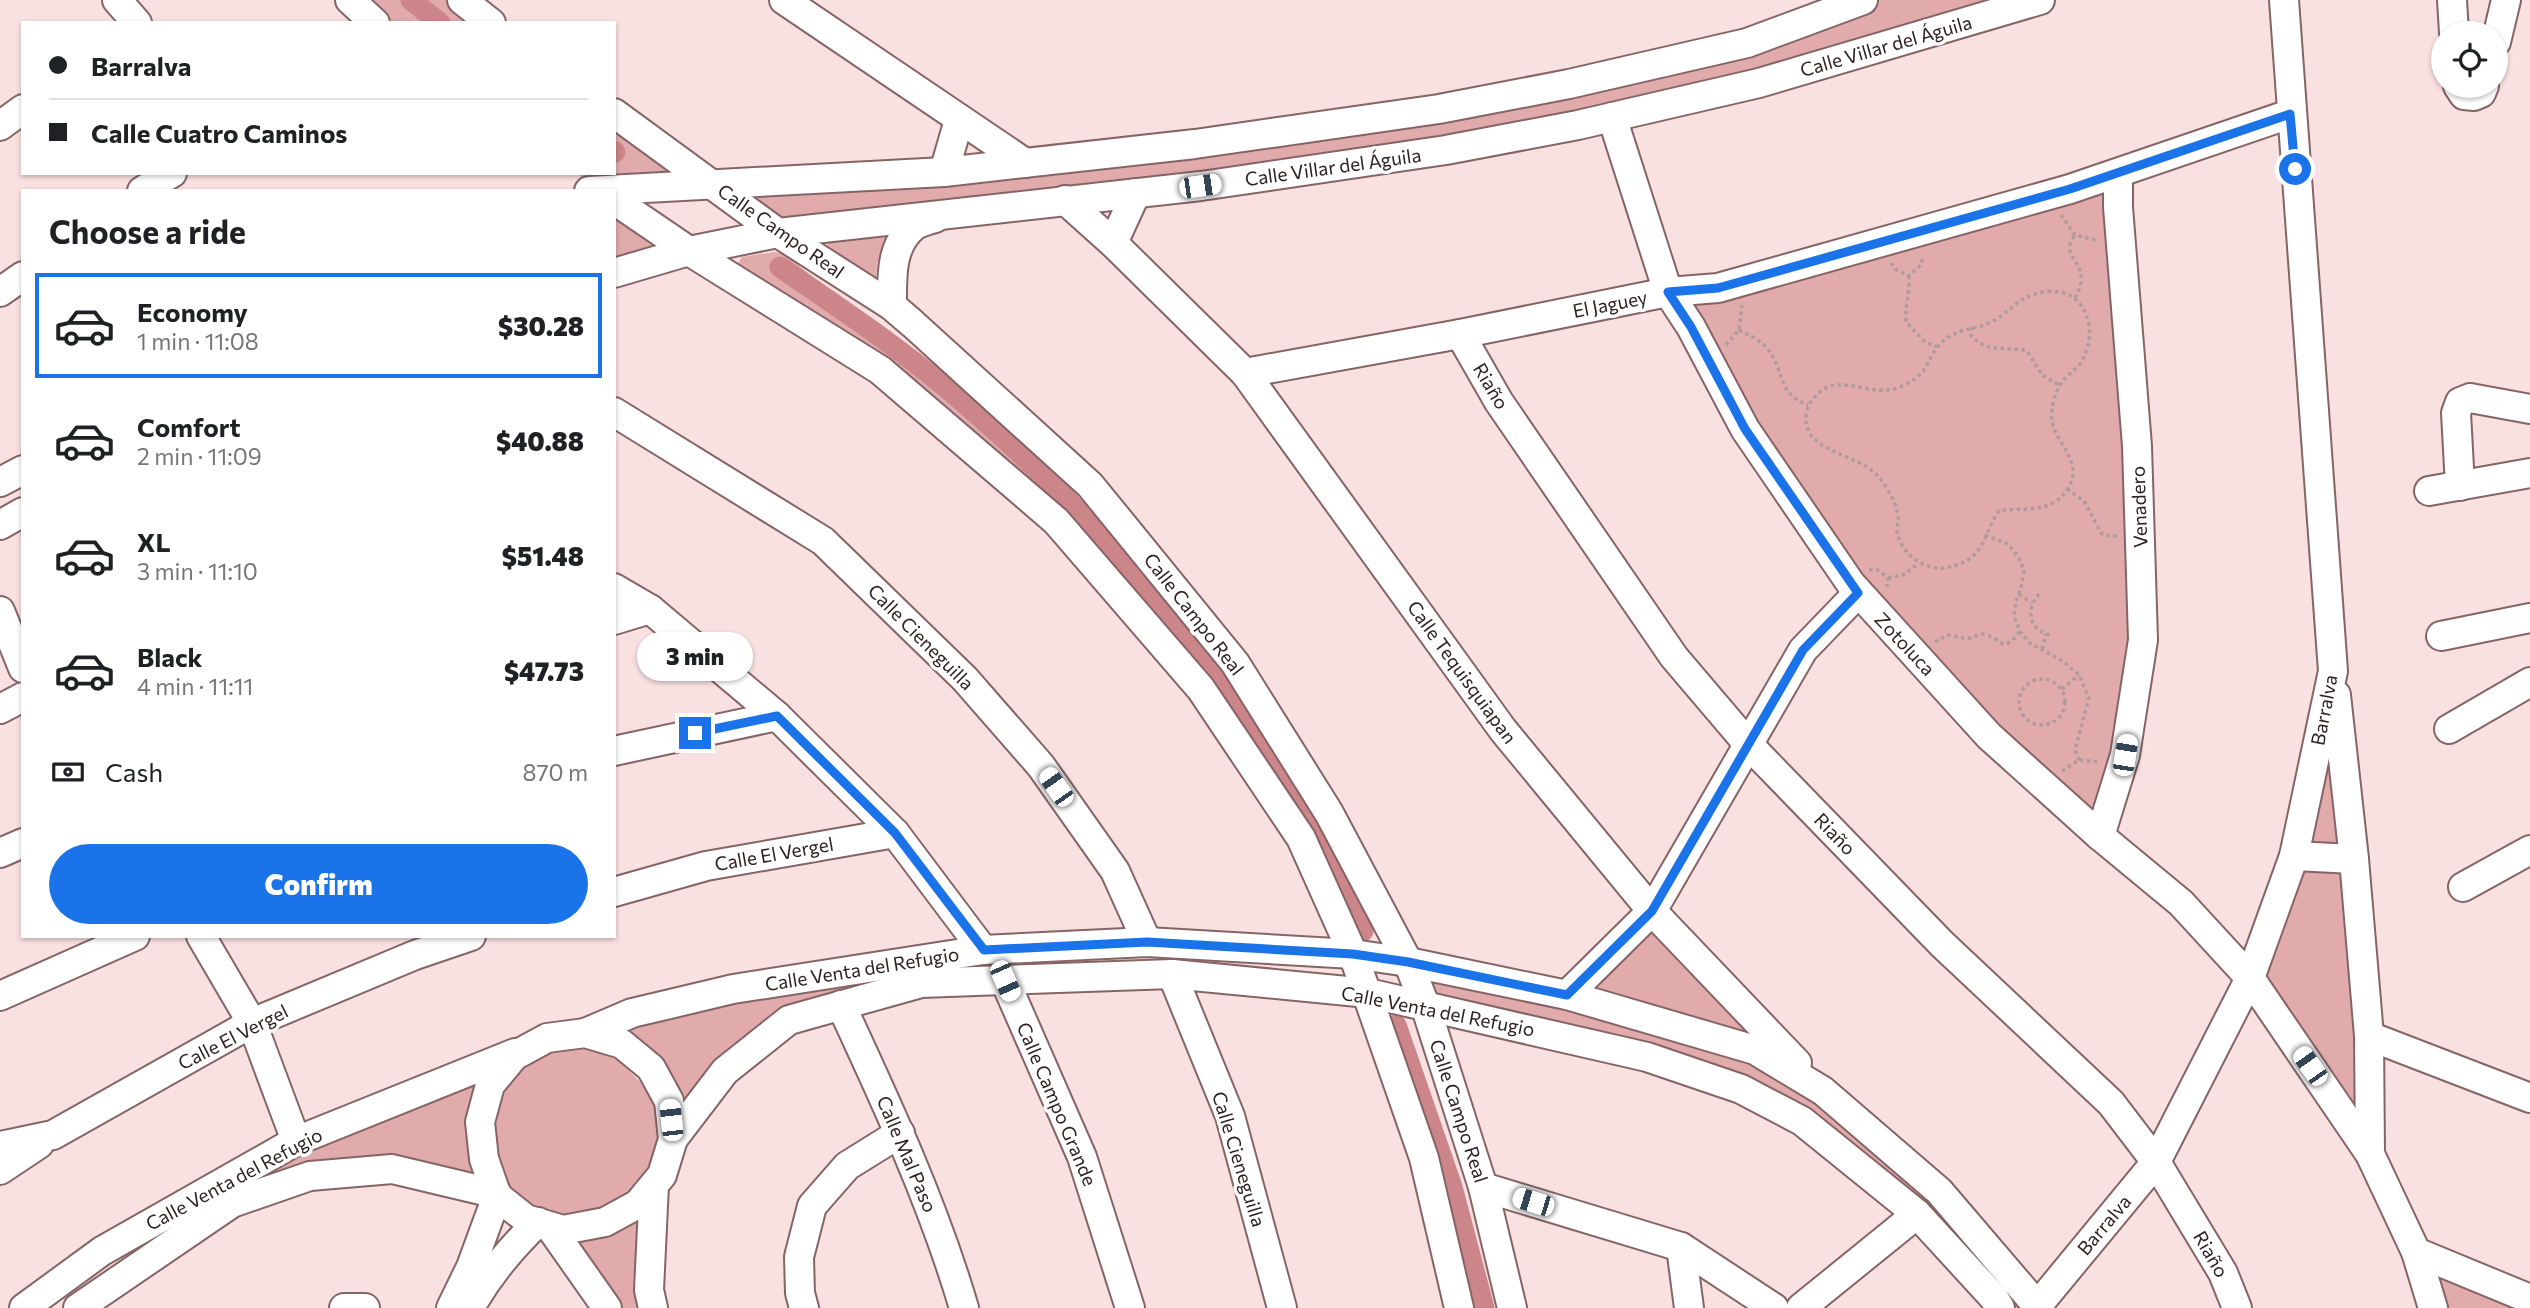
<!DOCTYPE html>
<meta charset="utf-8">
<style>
:root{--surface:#fff;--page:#f2f2f2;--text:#202124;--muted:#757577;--line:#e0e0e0;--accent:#1a73e8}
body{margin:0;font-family:Commissioner,sans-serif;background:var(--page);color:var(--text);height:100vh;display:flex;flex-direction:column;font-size:26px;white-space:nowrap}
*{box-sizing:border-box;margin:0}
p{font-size:23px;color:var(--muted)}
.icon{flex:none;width:38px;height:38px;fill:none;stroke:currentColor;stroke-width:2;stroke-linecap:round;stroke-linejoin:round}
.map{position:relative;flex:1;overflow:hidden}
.panel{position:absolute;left:21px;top:189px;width:595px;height:749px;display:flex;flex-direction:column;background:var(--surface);border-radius:0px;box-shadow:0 2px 5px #0004}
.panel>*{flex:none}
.guide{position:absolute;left:21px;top:21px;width:595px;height:154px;border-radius:0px;box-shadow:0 2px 5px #0004;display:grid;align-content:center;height:154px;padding:0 28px;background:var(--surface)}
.fabs{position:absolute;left:2431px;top:21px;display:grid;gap:14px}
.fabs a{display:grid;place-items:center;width:77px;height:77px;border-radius:50%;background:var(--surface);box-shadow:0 2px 5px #0004;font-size:35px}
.end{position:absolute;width:32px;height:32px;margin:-16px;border:9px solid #1a73e8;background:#fff;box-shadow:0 0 0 4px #fff}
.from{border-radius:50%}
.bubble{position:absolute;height:49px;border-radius:24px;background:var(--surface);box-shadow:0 2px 5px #0004;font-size:23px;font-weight:800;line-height:49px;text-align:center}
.car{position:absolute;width:21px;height:42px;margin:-21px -10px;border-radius:9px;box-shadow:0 0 5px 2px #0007;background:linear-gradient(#fff 24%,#345 0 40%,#fff 0 76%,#345 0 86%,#fff 0)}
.guide b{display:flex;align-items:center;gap:24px;height:66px;font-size:26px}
.guide b+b{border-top:2px solid var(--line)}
.guide i{width:18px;height:18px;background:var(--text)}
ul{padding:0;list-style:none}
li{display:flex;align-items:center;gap:21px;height:105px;margin:0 14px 10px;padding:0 14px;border:4px solid transparent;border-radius:0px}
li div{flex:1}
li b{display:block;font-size:26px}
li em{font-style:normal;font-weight:800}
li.active{border-color:var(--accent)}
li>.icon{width:63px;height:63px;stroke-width:1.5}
h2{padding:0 28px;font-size:32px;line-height:84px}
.pay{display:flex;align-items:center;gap:18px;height:77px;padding:0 28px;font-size:26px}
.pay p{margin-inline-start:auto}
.action{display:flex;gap:14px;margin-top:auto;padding:14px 28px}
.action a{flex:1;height:80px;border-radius:42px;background:var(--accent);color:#fff;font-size:28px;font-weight:800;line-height:80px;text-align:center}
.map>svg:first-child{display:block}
.green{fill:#e1abac}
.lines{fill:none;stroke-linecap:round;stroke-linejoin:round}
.canal{stroke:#cc8689;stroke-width:21}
.minor-casing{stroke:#866465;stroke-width:32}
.path{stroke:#b09b9b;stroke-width:3.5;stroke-dasharray:3.5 3.5;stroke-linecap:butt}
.minor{stroke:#fff;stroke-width:28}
.route{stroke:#1a73e8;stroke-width:9}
.labels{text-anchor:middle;stroke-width:7;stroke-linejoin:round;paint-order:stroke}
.street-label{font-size:19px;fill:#2f2021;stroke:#fff}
</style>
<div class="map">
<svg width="2530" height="1308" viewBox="0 0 2530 1308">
<rect width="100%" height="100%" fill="#fae1e1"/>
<!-- green -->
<g class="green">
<path d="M350 0H462L491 23H375Z"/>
<path d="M1863 0H2040L1578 125 778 233 716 186 597 188 576 173H614V113L716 186 1439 109Z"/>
<path d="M2118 173 2143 640 2100 836 1858 593 1668 292Z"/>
<path d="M614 200 689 251 614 273Z"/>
<path d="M886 234 892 235 877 263 876 281 827 245 828 242Z"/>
<path d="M774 252 784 253 822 285 992 413 1054 474 1101 527 1166 604 1271 758 1354 901 1366 929 1371 945 1366 948 1104 567 741 273 738 263 742 257Z"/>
<path d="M2333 671 2370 1154 2250 978Z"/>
<path d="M1652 911 2039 1308H2000L1917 1214 1741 1089 1425 1005 1408 962 1567 995Z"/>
<path d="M858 979V988L679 1113 608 1034C690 1007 774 994 858 979Z"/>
<path d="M1392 1019 1402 1025 1480 1261 1491 1308H1466L1387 1023Z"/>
<path d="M589 1048 620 1061 641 1083 655 1105 662 1142 656 1169 608 1213 548 1221 498 1181 485 1118 498 1087 530 1058 561 1050Z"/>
<path d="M485 1075 470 1154 476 1183 275 1175 274 1168 316 1145Z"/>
<path d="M640 1217 636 1282 639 1308H619L570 1240C597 1238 617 1231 640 1217Z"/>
<path d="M2416 1252 2530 1308H2433Z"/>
</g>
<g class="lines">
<!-- canal -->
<g class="canal">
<path d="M411 0 440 23"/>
<path d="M614 151 615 152"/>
<path d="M780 267C845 312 912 356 971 409 1095 517 1203 644 1286 786 1314 833 1338 882 1363 931"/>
<path d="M1396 1025 1452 1187 1484 1308"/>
</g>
<!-- minor casing -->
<g class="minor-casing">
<g id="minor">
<path d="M117 0 137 23"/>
<path d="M350 0 375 23"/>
<path d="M462 0 491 23"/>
<path d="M784 0 1025 163"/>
<path d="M2452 0 2454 33"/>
<path d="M2496 42 2506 0"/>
<path d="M2458 86 2464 95 2474 96 2481 93 2484 86"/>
<path d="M614 113 778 233 892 306 913 324 1090 485 1235 663 1329 813 1408 962 1425 1005 1483 1187 1512 1308"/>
<path d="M1612 117 1668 292 1691 327 1745 429 1851 584 1989 736 2100 836 2181 903 2250 978 2370 1154 2416 1252 2433 1308"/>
<path d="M0 126 23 109"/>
<path d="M944 172 959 120"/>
<path d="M142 191 172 173"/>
<path d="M589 191 944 172 1195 144 1439 109 1569 84 1747 43 1863 0"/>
<path d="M614 200 689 251 880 370 1056 521 1201 689 1301 838 1353 954 1424 1158 1459 1308"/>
<path d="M1065 200 1113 243 1245 373 1503 730 1652 911 1797 1063"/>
<path d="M1113 243 1136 193"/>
<path d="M614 273 689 251 778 233 1201 186 1446 150 1578 125 1759 83 2040 0"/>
<path d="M0 292 23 276"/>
<path d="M892 306C892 277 890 246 914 226 920 222 929 220 935 218"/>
<path d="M1460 334 1499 402 1674 657 1748 744 1942 944 2111 1103 2156 1162 2223 1273 2237 1308"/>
<path d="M1245 373 1460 334 1668 292 1718 288 2070 189 2290 114"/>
<path d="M614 412 823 541 965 679 1041 766 1115 871 1147 942"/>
<path d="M0 482 23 470"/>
<path d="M2460 486 2456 413 2460 402 2470 398 2530 409"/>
<path d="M2429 491 2530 473"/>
<path d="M0 525 23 512"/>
<path d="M614 588 650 609 777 716 895 833 983 950"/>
<path d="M0 611 23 668"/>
<path d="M614 620 650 609"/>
<path d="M2441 636 2530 618"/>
<path d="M2336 695 2354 859 2369 1036 2370 1154"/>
<path d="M0 709 23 697"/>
<path d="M2449 729 2530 682"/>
<path d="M614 751 777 716"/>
<path d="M2100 836 2125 755 2143 640 2137 446 2118 207V173"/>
<path d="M0 853 23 843"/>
<path d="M2294 856 2354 859"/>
<path d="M2463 887 2530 850"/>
<path d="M614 892 706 866 895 833"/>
<path d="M201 936 252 1023 296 1141"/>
<path d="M1172 974 1230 1116 1282 1308"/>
<path d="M1005 981 1082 1157 1130 1308"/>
<path d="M1567 995 1652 911 1803 650 1858 593"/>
<path d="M0 996 135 936"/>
<path d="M841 1005C887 1104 933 1203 964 1308"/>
<path d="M585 1033 632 1013 733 989 983 950 1147 942 1353 954 1408 962 1567 995 1755 1050 1823 1091 1939 1191 2039 1308"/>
<path d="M585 1033 622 1044 651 1068 669 1101 673 1139 662 1175 638 1204 605 1222 563 1230 526 1219 497 1196 484 1159 480 1122 490 1085 514 1056 547 1038Z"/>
<path d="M2369 1036 2530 1098"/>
<path d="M673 1139 725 1071 789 1020 921 983 1172 974 1368 993 1647 1057 1741 1089 1802 1121 1917 1214 1994 1298 2000 1308"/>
<path d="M0 1146 53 1135 252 1023 415 955 471 936"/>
<path d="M0 1170 39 1144"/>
<path d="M1483 1187 1681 1247 1774 1308"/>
<path d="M550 1227 607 1308"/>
<path d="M1681 1247 1689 1308"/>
<path d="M2416 1252 2530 1299"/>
<path d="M2038 1305 2156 1162 2250 978 2294 856 2333 671 2284 0"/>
<path d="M24 1308 102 1251 296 1141 515 1053"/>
<path d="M78 1308 232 1203 310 1176 392 1169 497 1194"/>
<path d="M344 1308H365"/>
<path d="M451 1308 471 1267 497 1196"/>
<path d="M470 1308C488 1275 510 1249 538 1222"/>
<path d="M653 1308 649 1290 654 1185"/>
<path d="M804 1308 800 1293 799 1257 812 1206 847 1166 900 1133"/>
<path d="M1801 1308 1917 1214"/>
</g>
</g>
<!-- path -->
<g class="path">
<path d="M2061 215 2075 235 2099 241"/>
<path d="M1891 263 1895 269 1909 276 1921 265 1923 256"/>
<path d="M1909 276C1910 292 1905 305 1906 322L1925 342 1937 347"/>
<path d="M2048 291C2053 292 2059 291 2064 293 2092 303 2095 338 2082 361 2076 370 2065 376 2060 385 2055 393 2050 411 2052 421 2057 447 2088 465 2064 494 2047 514 2022 507 1999 511 1990 523 1985 543 1976 553 1967 563 1956 566 1944 568 1923 570 1901 553 1897 532 1896 527 1899 521 1898 516 1896 501 1886 485 1876 474 1854 452 1794 451 1808 407 1809 404 1812 400 1814 398 1835 372 1861 393 1888 390 1894 390 1903 386 1908 383 1931 371 1926 358 1941 343 1961 325 1974 332 1993 321 2017 307 2017 296 2048 291Z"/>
<path d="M2075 298C2096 261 2056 261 2075 235"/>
<path d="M1972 327 1971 336C1990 355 2005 345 2027 351L2042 375 2059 385"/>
<path d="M1739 330C1749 335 1760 340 1767 348 1785 369 1776 394 1808 405"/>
<path d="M1726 345 1739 330 1742 305"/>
<path d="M2067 489 2084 501 2101 533 2110 536H2117"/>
<path d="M1985 535 2008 544 2019 558 2024 571 2021 589 2016 600 2014 616 2020 631 2030 643 2064 662 2079 675 2089 698 2075 750 2079 760"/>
<path d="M1869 570H1878L1888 578 1887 587"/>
<path d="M1888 578 1903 575 1919 563"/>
<path d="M2019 594 2031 603"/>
<path d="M2039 594C2025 610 2029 631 2051 635"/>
<path d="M1935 642 1947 635C1954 635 1962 639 1970 638 1976 637 1980 632 1987 635 2002 640 2003 654 2020 631"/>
<path d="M2042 649 2046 634"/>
<circle cx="2042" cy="702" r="23"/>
<path d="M2062 689 2079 675"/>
<path d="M2062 771 2079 760 2100 762"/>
</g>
<!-- minor -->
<use href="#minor" class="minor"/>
</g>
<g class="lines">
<!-- route -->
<path class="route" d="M695 733 777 716 895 833 984 950 1147 942 1353 954 1408 962 1567 995 1652 911 1803 650 1858 593 1745 429 1691 327 1668 292 1718 288 2070 189 2290 114 2295 169"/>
</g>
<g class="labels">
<!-- street labels -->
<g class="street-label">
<text transform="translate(1886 46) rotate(-16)" y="7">Calle Villar del Águila</text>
<text transform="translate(1333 167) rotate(-8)" y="7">Calle Villar del Águila</text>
<text transform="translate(781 231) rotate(35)" y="7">Calle Campo Real</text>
<text transform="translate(1610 304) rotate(-11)" y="7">El Jaguey</text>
<text transform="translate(1491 386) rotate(59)" y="7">Riaño</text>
<text transform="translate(2139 507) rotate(-92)" y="7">Venadero</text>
<text transform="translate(1194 614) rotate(52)" y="7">Calle Campo Real</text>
<text transform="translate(921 637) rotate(45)" y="7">Calle Cieneguilla</text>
<text transform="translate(1905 644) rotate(47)" y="7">Zotoluca</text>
<text transform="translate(1462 672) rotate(54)" y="7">Calle Tequisquiapan</text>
<text transform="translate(2324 710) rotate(-79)" y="7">Barralva</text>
<text transform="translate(1835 834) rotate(46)" y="7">Riaño</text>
<text transform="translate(774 854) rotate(-10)" y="7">Calle El Vergel</text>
<text transform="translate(862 969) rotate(-9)" y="7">Calle Venta del Refugio</text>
<text transform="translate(1438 1011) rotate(11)" y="7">Calle Venta del Refugio</text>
<text transform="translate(233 1037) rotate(-27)" y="7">Calle El Vergel</text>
<text transform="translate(1057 1104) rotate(67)" y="7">Calle Campo Grande</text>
<text transform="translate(1459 1111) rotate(72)" y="7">Calle Campo Real</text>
<text transform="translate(907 1154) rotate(67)" y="7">Calle Mal Paso</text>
<text transform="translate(1239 1159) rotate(73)" y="7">Calle Cieneguilla</text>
<text transform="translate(234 1179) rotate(-28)" y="7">Calle Venta del Refugio</text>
<text transform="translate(2104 1225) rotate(-50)" y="7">Barralva</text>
<text transform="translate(2211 1254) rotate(60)" y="7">Riaño</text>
</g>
</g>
</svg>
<div class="fabs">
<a><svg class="icon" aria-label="locate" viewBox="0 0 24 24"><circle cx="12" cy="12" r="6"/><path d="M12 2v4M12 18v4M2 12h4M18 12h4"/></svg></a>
</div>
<i class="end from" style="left:2295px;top:169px"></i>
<i class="end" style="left:695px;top:733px"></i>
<div class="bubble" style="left:637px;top:632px;width:116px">3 min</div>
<i class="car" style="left:1200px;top:186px;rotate:82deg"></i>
<i class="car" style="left:2125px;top:755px;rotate:9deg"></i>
<i class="car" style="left:1056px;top:787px;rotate:325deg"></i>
<i class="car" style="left:1005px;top:981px;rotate:156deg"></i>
<i class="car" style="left:2310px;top:1066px;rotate:325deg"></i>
<i class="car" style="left:671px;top:1120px;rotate:354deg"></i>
<i class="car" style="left:1533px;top:1202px;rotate:287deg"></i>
<div class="guide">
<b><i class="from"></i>Barralva</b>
<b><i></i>Calle Cuatro Caminos</b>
</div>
<section class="panel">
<h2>Choose a ride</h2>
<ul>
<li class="active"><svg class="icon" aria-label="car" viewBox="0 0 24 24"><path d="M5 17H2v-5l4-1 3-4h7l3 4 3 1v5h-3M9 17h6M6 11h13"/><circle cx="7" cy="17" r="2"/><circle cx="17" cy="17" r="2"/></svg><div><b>Economy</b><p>1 min · 11:08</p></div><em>$30.28</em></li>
<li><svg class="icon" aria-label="car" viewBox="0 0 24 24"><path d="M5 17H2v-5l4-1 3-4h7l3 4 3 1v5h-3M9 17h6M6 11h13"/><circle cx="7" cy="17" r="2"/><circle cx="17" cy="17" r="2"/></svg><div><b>Comfort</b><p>2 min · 11:09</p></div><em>$40.88</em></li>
<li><svg class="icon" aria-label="car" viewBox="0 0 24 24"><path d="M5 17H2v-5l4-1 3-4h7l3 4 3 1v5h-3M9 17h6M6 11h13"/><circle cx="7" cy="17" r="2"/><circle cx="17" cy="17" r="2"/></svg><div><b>XL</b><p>3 min · 11:10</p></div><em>$51.48</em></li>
<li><svg class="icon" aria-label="car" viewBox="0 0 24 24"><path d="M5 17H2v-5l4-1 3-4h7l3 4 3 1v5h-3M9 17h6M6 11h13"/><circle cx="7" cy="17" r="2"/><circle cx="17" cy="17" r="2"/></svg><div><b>Black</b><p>4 min · 11:11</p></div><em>$47.73</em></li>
</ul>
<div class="pay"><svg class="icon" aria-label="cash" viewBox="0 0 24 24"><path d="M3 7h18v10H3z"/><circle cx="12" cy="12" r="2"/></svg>Cash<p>870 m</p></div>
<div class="action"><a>Confirm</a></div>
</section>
</div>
